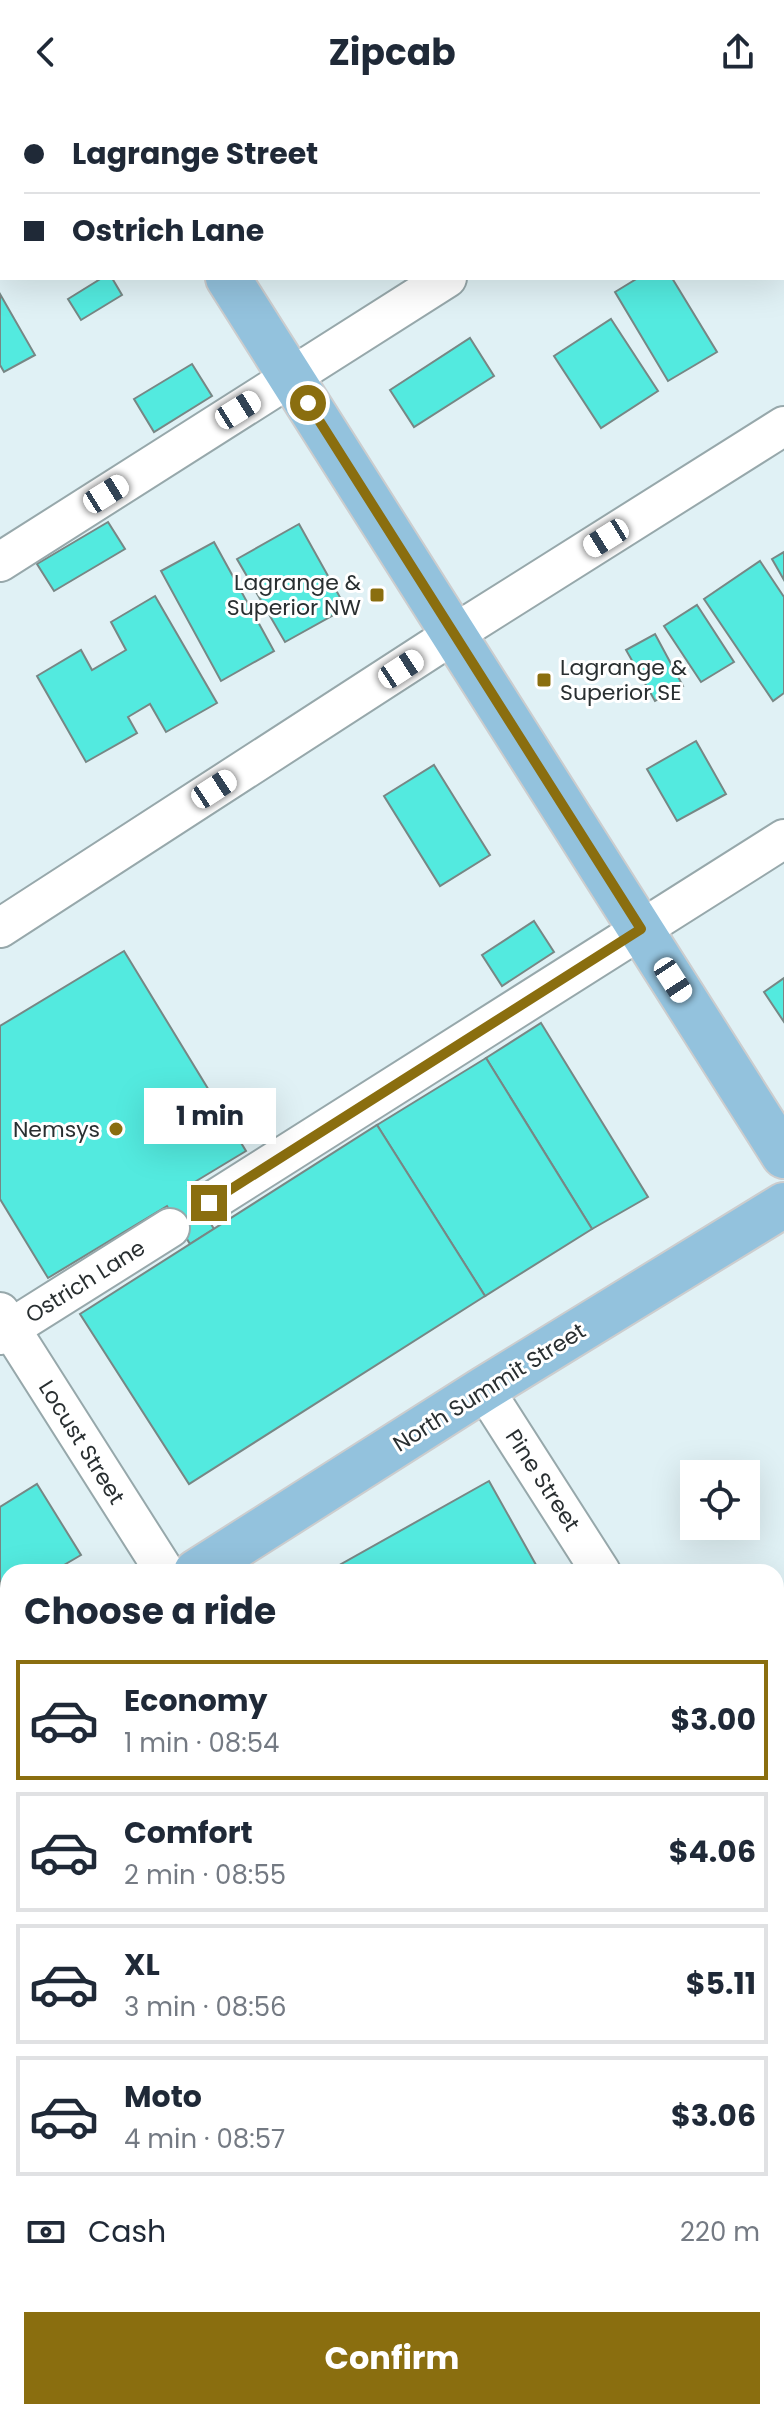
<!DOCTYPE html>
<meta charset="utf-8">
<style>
:root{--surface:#fff;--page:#f6f6f7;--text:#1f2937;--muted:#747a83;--line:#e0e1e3;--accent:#8a6e0f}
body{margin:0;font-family:Poppins,sans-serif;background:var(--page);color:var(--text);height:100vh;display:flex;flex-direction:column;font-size:30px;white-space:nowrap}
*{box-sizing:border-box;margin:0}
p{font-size:26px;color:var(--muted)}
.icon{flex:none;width:44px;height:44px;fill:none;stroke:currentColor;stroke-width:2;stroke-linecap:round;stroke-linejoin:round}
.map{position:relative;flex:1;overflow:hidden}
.panel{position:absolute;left:0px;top:1460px;width:784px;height:856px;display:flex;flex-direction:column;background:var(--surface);border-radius:24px 24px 0 0;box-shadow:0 8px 32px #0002}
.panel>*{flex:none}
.banner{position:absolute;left:0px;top:0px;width:784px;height:176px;box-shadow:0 8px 32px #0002;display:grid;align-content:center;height:176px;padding:0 24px;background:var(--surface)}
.controls{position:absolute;left:680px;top:1356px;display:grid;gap:16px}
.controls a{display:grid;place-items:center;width:80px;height:80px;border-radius:0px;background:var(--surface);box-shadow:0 8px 32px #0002;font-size:40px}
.end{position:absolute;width:36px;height:36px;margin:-18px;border:10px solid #8a6e0f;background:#fff;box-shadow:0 0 0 4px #fff}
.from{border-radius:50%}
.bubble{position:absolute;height:56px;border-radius:0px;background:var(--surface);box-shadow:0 8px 32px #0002;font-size:26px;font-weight:700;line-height:56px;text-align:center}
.car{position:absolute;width:24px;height:48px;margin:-24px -12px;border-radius:10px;box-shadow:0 0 6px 2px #0007;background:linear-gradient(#fff 24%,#345 0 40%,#fff 0 76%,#345 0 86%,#fff 0)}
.banner b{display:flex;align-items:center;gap:28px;height:76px;font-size:30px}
.banner b+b{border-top:2px solid var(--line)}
.banner i{width:20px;height:20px;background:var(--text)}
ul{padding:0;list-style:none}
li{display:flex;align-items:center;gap:24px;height:120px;margin:0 16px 12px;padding:0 8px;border:4px solid var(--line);border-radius:0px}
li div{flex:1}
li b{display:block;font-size:30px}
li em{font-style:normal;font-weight:700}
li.current{border-color:var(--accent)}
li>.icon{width:72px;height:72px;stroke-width:1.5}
h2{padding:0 24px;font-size:36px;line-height:96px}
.pay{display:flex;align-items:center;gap:20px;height:88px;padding:0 24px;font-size:30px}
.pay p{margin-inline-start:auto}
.cta{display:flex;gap:16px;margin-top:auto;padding:16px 24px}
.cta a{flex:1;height:92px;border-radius:0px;background:var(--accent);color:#fff;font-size:32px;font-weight:700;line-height:92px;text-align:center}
header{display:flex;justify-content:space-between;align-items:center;height:104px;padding:0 24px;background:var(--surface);font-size:36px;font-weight:700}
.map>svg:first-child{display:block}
.water{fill:#6490de}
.building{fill:#53eadf;stroke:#778785;stroke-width:2}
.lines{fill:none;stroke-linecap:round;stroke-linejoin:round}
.minor-casing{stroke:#97a8ab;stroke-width:42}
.major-casing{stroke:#cccdce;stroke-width:48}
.path{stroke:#869295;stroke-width:5;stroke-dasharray:2 6;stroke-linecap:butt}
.minor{stroke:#fff;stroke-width:38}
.major{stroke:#93c2dd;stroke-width:44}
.route{stroke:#8a6e0f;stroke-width:10}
.poi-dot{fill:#8a6e0f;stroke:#fff;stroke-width:3}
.labels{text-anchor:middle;stroke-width:6;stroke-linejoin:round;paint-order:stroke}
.poi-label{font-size:22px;fill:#292f31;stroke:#fff;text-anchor:end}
.street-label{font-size:22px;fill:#292f31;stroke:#fff}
</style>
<header><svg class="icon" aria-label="back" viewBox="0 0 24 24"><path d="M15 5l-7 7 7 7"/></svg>Zipcab<svg class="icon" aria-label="share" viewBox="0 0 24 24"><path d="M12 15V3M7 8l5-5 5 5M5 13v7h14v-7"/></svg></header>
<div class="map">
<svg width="784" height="2316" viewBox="0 0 784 2316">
<rect width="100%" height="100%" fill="#e0f1f5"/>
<!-- water -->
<path class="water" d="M784 2190V2316H635L645 2308H776V2197Z"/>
<!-- building -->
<g class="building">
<path d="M246 0H345L342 2H243Z"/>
<path d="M750 0H784V64L782 60V2H750Z"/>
<path d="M102 174H112L122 191 81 216 68 195Z"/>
<path d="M638 174H672L717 248 668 277 615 188Z"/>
<path d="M0 190 35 251 4 268 0 261Z"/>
<path d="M611 215 658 287 601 324 554 252Z"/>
<path d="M470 234 494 272 414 323 390 286Z"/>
<path d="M192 260 212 292 154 328 134 295Z"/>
<path d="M108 418 125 445 54 487 37 460Z"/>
<path d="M299 420 346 504 285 538 237 455Z"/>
<path d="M214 438 274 547 221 577 161 467Z"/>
<path d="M784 448V476L772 455Z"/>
<path d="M760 457 784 493V589L773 597 704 495Z"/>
<path d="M155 492 217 599 166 628 150 600 128 613 137 629 86 658 37 572 81 546 92 566 126 546 111 518Z"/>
<path d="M697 501 734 558 701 578 664 522Z"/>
<path d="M655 530 683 582 655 597 626 546Z"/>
<path d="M696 637 726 690 677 717 647 665Z"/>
<path d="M434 661 490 751 440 782 384 692Z"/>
<path d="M534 817 554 848 502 882 482 851Z"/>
<path d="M124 847 246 1047 188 1082 214 1125 190 1140 167 1102 48 1174 0 1095V922Z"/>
<path d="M784 874V918L764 888Z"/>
<path d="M541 919 648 1093 592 1125 486 954Z"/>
<path d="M486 954 592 1125 485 1192 377 1021Z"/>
<path d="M377 1021 485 1192 189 1380 80 1210Z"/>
<path d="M489 1377 540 1468H420L418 1464 411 1468H327Z"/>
<path d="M37 1380 81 1451 52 1468H8V1495L0 1500V1403Z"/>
<path d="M8 1673V1811L0 1796V1677Z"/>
<path d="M8 2058V2252L0 2255V2059Z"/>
<path d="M453 2308H493L500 2316H460Z"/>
</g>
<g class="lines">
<!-- minor casing -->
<g class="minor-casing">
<g id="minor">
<path d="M147 2 150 0"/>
<path d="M718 2 722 0"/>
<path d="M0 105 2 109"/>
<path d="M0 458 447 174"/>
<path d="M0 824 454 530 784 322"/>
<path d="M209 1099 784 735"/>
<path d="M0 1208 165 1468"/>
<path d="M0 1231 170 1124"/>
<path d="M484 1285 601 1468"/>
<path d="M776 1650 784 1642"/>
<path d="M0 1883 8 1896"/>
<path d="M0 1956 8 1950"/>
<path d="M95 2316 102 2308"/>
</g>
</g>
<!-- major casing -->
<g class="major-casing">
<g id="major">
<path d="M118 0 119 2"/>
<path d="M228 174 784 1052"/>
<path d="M196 1468 484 1285 784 1101"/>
<path d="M0 1593 8 1588"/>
</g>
</g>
<!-- path -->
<path class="path" d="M149 2316 157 2308"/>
<!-- minor -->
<use href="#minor" class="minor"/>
<!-- major -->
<use href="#major" class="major"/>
</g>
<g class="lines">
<!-- route -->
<path class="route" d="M209 1099 641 825 308 299"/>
</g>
<!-- markers -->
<g class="poi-dot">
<rect x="369" y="483" width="16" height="16" rx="4"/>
<rect x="536" y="568" width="16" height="16" rx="4"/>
<circle cx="116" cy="1025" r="8"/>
</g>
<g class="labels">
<!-- poi labels -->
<g class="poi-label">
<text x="361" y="486">Lagrange &amp;<tspan x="361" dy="25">Superior NW</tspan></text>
<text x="560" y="571" text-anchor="start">Lagrange &amp;<tspan x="560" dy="25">Superior SE</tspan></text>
<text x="100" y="1033">Nemsys</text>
</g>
<!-- street labels -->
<g class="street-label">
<text transform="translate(85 1177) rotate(-32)" y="8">Ostrich Lane</text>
<text transform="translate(489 1283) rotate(-32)" y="8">North Summit Street</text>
<text transform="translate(82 1338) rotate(58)" y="8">Locust Street</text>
<text transform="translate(543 1376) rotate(57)" y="8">Pine Street</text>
</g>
</g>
</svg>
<div class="controls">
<a><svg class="icon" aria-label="locate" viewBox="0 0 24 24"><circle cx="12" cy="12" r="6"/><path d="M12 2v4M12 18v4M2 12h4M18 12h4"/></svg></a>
</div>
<i class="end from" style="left:308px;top:299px"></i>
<i class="end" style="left:209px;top:1099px"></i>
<div class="bubble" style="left:144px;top:984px;width:132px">1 min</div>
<i class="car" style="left:238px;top:306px;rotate:58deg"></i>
<i class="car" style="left:106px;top:390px;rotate:58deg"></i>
<i class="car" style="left:606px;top:434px;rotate:238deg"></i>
<i class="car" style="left:401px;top:565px;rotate:57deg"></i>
<i class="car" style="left:214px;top:685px;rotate:57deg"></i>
<i class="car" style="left:673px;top:876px;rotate:147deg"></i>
<div class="banner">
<b><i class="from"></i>Lagrange Street</b>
<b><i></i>Ostrich Lane</b>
</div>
<section class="panel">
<h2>Choose a ride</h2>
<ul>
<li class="current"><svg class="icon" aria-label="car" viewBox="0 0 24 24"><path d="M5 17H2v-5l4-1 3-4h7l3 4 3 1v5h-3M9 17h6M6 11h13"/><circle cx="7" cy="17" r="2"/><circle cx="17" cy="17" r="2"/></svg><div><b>Economy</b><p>1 min · 08:54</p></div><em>$3.00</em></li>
<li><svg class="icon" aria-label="car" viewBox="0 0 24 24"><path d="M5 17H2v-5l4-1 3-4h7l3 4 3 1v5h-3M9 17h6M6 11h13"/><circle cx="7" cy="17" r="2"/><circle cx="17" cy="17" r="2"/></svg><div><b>Comfort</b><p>2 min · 08:55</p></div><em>$4.06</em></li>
<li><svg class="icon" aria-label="car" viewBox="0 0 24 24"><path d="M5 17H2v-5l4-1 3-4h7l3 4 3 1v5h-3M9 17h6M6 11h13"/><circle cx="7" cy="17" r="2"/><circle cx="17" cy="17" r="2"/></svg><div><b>XL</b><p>3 min · 08:56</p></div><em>$5.11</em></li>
<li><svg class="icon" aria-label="car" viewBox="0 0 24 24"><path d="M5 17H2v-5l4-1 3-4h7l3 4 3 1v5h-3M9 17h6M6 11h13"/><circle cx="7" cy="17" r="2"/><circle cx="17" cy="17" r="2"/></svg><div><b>Moto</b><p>4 min · 08:57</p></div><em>$3.06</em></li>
</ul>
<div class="pay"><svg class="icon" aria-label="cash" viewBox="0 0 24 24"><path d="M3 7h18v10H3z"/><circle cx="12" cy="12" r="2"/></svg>Cash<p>220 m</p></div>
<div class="cta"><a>Confirm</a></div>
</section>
</div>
